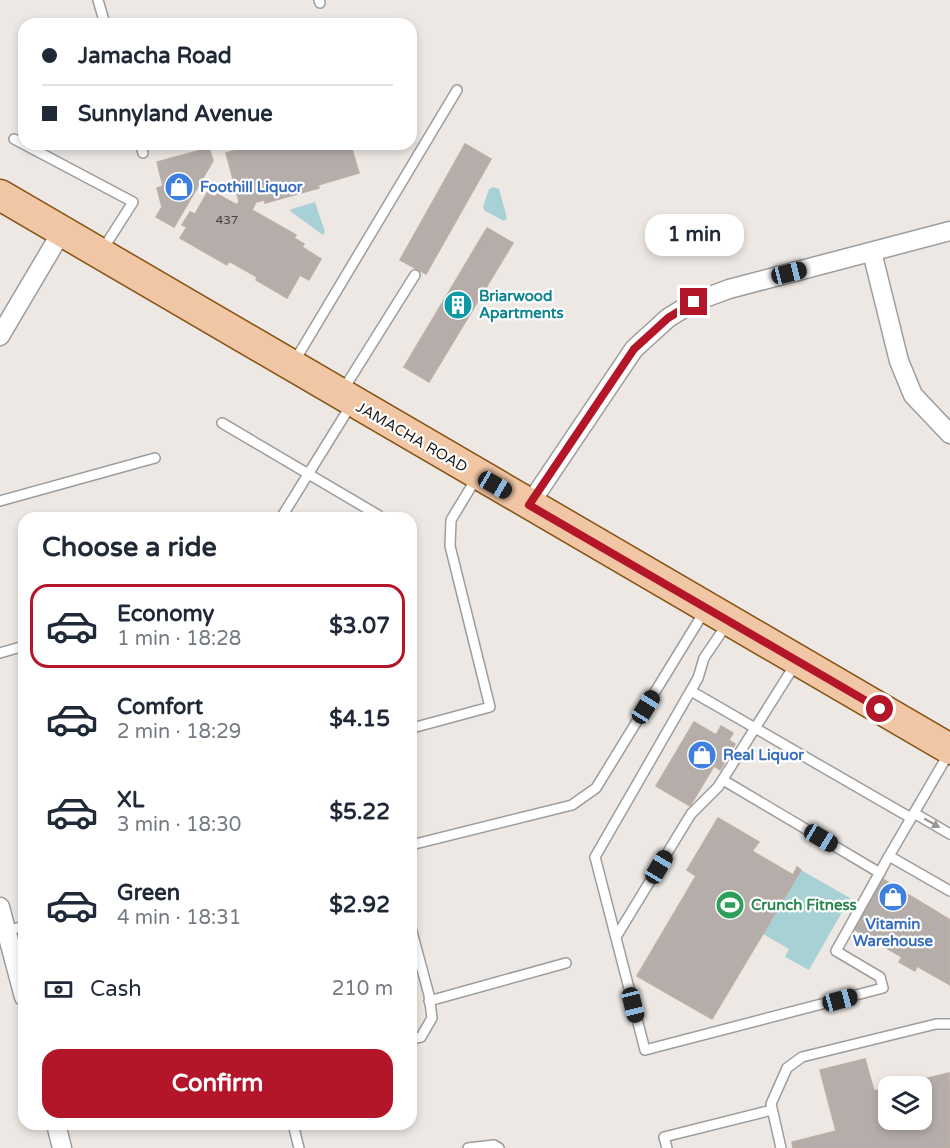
<!DOCTYPE html>
<meta charset="utf-8">
<style>
:root{--surface:#fff;--page:#f2f2f3;--text:#1f2937;--muted:#747a83;--line:#e0e1e3;--accent:#b31629}
body{margin:0;font-family:"Varela Round",sans-serif;background:var(--page);color:var(--text);height:100vh;display:flex;flex-direction:column;font-size:22px;white-space:nowrap}
*{box-sizing:border-box;margin:0}
p{font-size:20px;color:var(--muted)}
.icon{flex:none;width:33px;height:33px;fill:none;stroke:currentColor;stroke-width:2;stroke-linecap:round;stroke-linejoin:round}
.map{position:relative;flex:1;overflow:hidden}
.drawer{position:absolute;left:18px;top:512px;width:399px;height:618px;display:flex;flex-direction:column;background:var(--surface);border-radius:18px;box-shadow:0 3px 9px #0003}
.drawer>*{flex:none}
.top-card{position:absolute;left:18px;top:18px;width:399px;height:132px;border-radius:18px;box-shadow:0 3px 9px #0003;display:grid;align-content:center;height:132px;padding:0 24px;background:var(--surface)}
.fabs{position:absolute;left:878px;top:1076px;display:grid;gap:12px}
.fabs a{display:grid;place-items:center;width:54px;height:54px;border-radius:12px;background:var(--surface);box-shadow:0 3px 9px #0003;font-size:30px}
.end{position:absolute;width:27px;height:27px;margin:-14px;border:8px solid #b31629;background:#fff;box-shadow:0 0 0 3px #fff}
.from{border-radius:50%}
.bubble{position:absolute;height:42px;border-radius:18px;background:var(--surface);box-shadow:0 3px 9px #0003;font-size:20px;font-weight:800;line-height:42px;text-align:center}
.car{position:absolute;width:18px;height:36px;margin:-18px -9px;border-radius:8px;box-shadow:0 0 4px 2px #0007;background:linear-gradient(#222 24%,#8ab4d8 0 40%,#222 0 76%,#8ab4d8 0 86%,#222 0)}
.top-card b{display:flex;align-items:center;gap:21px;height:57px;font-size:22px}
.top-card b+b{border-top:2px solid var(--line)}
.top-card i{width:15px;height:15px;background:var(--text)}
ul{padding:0;list-style:none}
li{display:flex;align-items:center;gap:18px;height:84px;margin:0 12px 9px;padding:0 12px;border:3px solid transparent;border-radius:18px}
li div{flex:1}
li b{display:block;font-size:22px}
li em{font-style:normal;font-weight:800}
li.active{border-color:var(--accent)}
li>.icon{width:54px;height:54px;stroke-width:1.5}
h2{padding:0 24px;font-size:27px;line-height:72px}
.pay{display:flex;align-items:center;gap:15px;height:66px;padding:0 24px;font-size:22px}
.pay p{margin-inline-start:auto}
.cta{display:flex;gap:12px;margin-top:auto;padding:12px 24px}
.cta a{flex:1;height:69px;border-radius:18px;background:var(--accent);color:#fff;font-size:24px;font-weight:800;line-height:69px;text-align:center}
.map>svg:first-child{display:block}
.water{fill:#a8d1d6}
.building{fill:#b5ada9;stroke:#bcaea7;stroke-width:1.5}
.lines{fill:none;stroke-linecap:round;stroke-linejoin:round}
.service-casing{stroke:#9d9d9d;stroke-width:12}
.minor-casing{stroke:#9d9d9d;stroke-width:21}
.primary-casing{stroke:#855010;stroke-width:33}
.service{stroke:#fff;stroke-width:9}
.minor{stroke:#fff;stroke-width:18}
.primary{stroke:#f1c6a4;stroke-width:30}
.oneway{fill:#999}
.route{stroke:#b31629;stroke-width:8}
.labels{text-anchor:middle;stroke-width:4.5;stroke-linejoin:round;paint-order:stroke}
.number-label{font-size:12px;fill:#42403f}
.shop-label{font-size:15px;font-weight:bold;fill:#366cbe;stroke:#fff;text-anchor:start}
.culture-label{font-size:15px;font-weight:bold;fill:#0d838f;stroke:#fff;text-anchor:start}
.street-label{font-size:15px;fill:#1c1c1c;stroke:#fff}
.leisure-label{font-size:15px;font-weight:bold;fill:#27864d;stroke:#fff;text-anchor:start}
</style>
<div class="map">
<svg width="950" height="1148" viewBox="0 0 950 1148">
<rect width="100%" height="100%" fill="#ede8e3"/>
<!-- water -->
<g class="water">
<path d="M493 187 499 189 507 218 504 221 485 211 483 207 489 189Z"/>
<path d="M315 202 325 232 323 235 290 211 292 209Z"/>
<path d="M801 870 850 898 809 970 785 957 789 949 763 934Z"/>
</g>
<!-- building -->
<g class="building">
<path d="M259 144 262 147 272 144H356L351 146 359 173 318 185 319 188 265 203V200L256 202 252 210 296 235 294 238 304 244 302 247 321 259 309 280 300 275 287 298 256 280 257 277 229 261 227 265 180 238 187 227 182 225 190 212 195 214 207 193 215 197 217 194 237 205 239 201 226 153Z"/>
<path d="M465 144 491 159 426 274 400 260Z"/>
<path d="M209 148 213 161 174 227 156 217 162 207 157 188 163 186 157 162Z"/>
<path d="M487 228 513 243 429 382 404 367Z"/>
<path d="M694 722 716 735 721 726 733 733 729 740 735 744 720 770 714 766 690 806 656 786Z"/>
<path d="M718 818 759 842 752 851 793 875 797 867 801 870 712 1019 637 976 696 876 687 870Z"/>
<path d="M881 878 950 920V985L917 966 915 971 899 962 902 957 852 928Z"/>
<path d="M865 1059 874 1091 888 1088V1119H921V1086H895L949 1073 950 1148H793L792 1142 836 1131 820 1070Z"/>
</g>
<g class="lines">
<!-- service casing -->
<g class="service-casing">
<g id="service">
<path d="M98 0 105 24"/>
<path d="M319 0 320 3"/>
<path d="M14 139 133 202 103 249"/>
<path d="M140 144 143 153"/>
<path d="M294 362 457 90"/>
<path d="M343 390 415 275"/>
<path d="M222 423 378 515"/>
<path d="M0 501 155 458"/>
<path d="M281 518 351 405"/>
<path d="M727 624 704 658 698 678 595 857 645 1050 883 988 880 977 836 951 889 856"/>
<path d="M0 653 24 646"/>
<path d="M691 691 911 818"/>
<path d="M416 727 490 707 450 546 451 520 477 477"/>
<path d="M949 753 889 856 950 891"/>
<path d="M723 780 880 873"/>
<path d="M914 813 950 834"/>
<path d="M411 845 572 805 596 788 704 612"/>
<path d="M411 928 429 995 432 1018 421 1037 411 1039"/>
<path d="M6 931 24 926"/>
<path d="M616 937 691 814 718 787 796 663"/>
<path d="M429 1001 566 963"/>
<path d="M293 1124 299 1148"/>
<path d="M468 1148 494 1145 499 1148"/>
<path d="M667 1148 664 1137 772 1110"/>
<path d="M781 1148 771 1104 787 1068 802 1057 936 1024H950"/>
</g>
</g>
<!-- minor casing -->
<g class="minor-casing">
<g id="minor">
<path d="M872 252 899 361 913 395 950 434"/>
<path d="M0 336 62 231"/>
<path d="M529 505 634 349 668 318 694 302 729 289 950 231"/>
<path d="M0 907 24 997"/>
<path d="M56 1124 62 1148"/>
</g>
</g>
<!-- primary casing -->
<g class="primary-casing">
<path id="primary" d="M0 195 950 749"/>
</g>
<!-- service -->
<use href="#service" class="service"/>
<!-- minor -->
<use href="#minor" class="minor"/>
<!-- primary -->
<use href="#primary" class="primary"/>
</g>
<!-- one-way arrows -->
<defs><path id="oneway-solid" d="M-6-.8H1V-3.2L6.5 0L1 3.2V.8H-6Z" transform="scale(1.5)"/></defs>
<use class="oneway" href="#oneway-solid" transform="translate(932 823) rotate(30)"/>
<g class="lines">
<!-- route -->
<path class="route" d="M694 302 668 318 634 349 529 505 880 709"/>
</g>
<!-- icons -->
<defs>
<g id="shop-disc" transform="scale(1.5)"><circle r="9.5" fill="#3f7fe0" stroke="#fff"/><path d="M-5-2.5h2.3a2.7 3.5 0 0 1 5.4 0H5L5.5 6h-11ZM-1.5-2.5h3a1.5 2.3 0 0 0-3 0Z" fill="#fff"/></g>
<g id="building-disc" transform="scale(1.5)"><circle r="9.5" fill="#0f9aa8" stroke="#fff"/><path d="M-4-6H4V6H1V3H-1V6H-4ZM-2.5-4.3h1.7v1.8h-1.7ZM.8-4.3h1.7v1.8H.8ZM-2.5-1h1.7V.8h-1.7ZM.8-1h1.7V.8H.8Z" fill="#fff"/></g>
<g id="stadium-disc" transform="scale(1.5)"><circle r="9.5" fill="#2e9e5b" stroke="#fff"/><path d="M0-5a6.5 5 0 1 0 0 10a6.5 5 0 1 0 0-10ZM-3.5-1.8h7v3.6h-7Z" fill="#fff"/></g>
</defs>
<g fill-rule="evenodd">
<use href="#shop-disc" x="179" y="187"/>
<use href="#building-disc" x="458" y="305"/>
<use href="#shop-disc" x="702" y="755"/>
<use href="#shop-disc" x="893" y="897"/>
<use href="#stadium-disc" x="730" y="905"/>
</g>
<g class="labels">
<!-- number labels -->
<g class="number-label">
<text x="227" y="224">437</text>
</g>
<!-- shop labels -->
<g class="shop-label">
<text x="200" y="192">Foothill Liquor</text>
<text x="723" y="760">Real Liquor</text>
<text x="893" y="929" text-anchor="middle">Vitamin<tspan x="893" dy="17">Warehouse</tspan></text>
</g>
<!-- culture labels -->
<g class="culture-label">
<text x="479" y="301">Briarwood<tspan x="479" dy="17">Apartments</tspan></text>
</g>
<!-- street labels -->
<g class="street-label">
<text transform="translate(412 437) rotate(30)" y="5">JAMACHA ROAD</text>
</g>
<!-- leisure labels -->
<g class="leisure-label">
<text x="751" y="910">Crunch Fitness</text>
</g>
</g>
</svg>
<div class="fabs">
<a><svg class="icon" aria-label="layers" viewBox="0 0 24 24"><path d="M12 4l9 5-9 5-9-5zM3 14l9 5 9-5"/></svg></a>
</div>
<i class="end from" style="left:880px;top:709px"></i>
<i class="end" style="left:694px;top:302px"></i>
<div class="bubble" style="left:645px;top:214px;width:99px">1 min</div>
<i class="car" style="left:789px;top:273px;rotate:76deg"></i>
<i class="car" style="left:495px;top:485px;rotate:120deg"></i>
<i class="car" style="left:646px;top:707px;rotate:32deg"></i>
<i class="car" style="left:821px;top:838px;rotate:121deg"></i>
<i class="car" style="left:659px;top:867px;rotate:31deg"></i>
<i class="car" style="left:840px;top:1000px;rotate:75deg"></i>
<i class="car" style="left:633px;top:1005px;rotate:166deg"></i>
<div class="top-card">
<b><i class="from"></i>Jamacha Road</b>
<b><i></i>Sunnyland Avenue</b>
</div>
<section class="drawer">
<h2>Choose a ride</h2>
<ul>
<li class="active"><svg class="icon" aria-label="car" viewBox="0 0 24 24"><path d="M5 17H2v-5l4-1 3-4h7l3 4 3 1v5h-3M9 17h6M6 11h13"/><circle cx="7" cy="17" r="2"/><circle cx="17" cy="17" r="2"/></svg><div><b>Economy</b><p>1 min · 18:28</p></div><em>$3.07</em></li>
<li><svg class="icon" aria-label="car" viewBox="0 0 24 24"><path d="M5 17H2v-5l4-1 3-4h7l3 4 3 1v5h-3M9 17h6M6 11h13"/><circle cx="7" cy="17" r="2"/><circle cx="17" cy="17" r="2"/></svg><div><b>Comfort</b><p>2 min · 18:29</p></div><em>$4.15</em></li>
<li><svg class="icon" aria-label="car" viewBox="0 0 24 24"><path d="M5 17H2v-5l4-1 3-4h7l3 4 3 1v5h-3M9 17h6M6 11h13"/><circle cx="7" cy="17" r="2"/><circle cx="17" cy="17" r="2"/></svg><div><b>XL</b><p>3 min · 18:30</p></div><em>$5.22</em></li>
<li><svg class="icon" aria-label="car" viewBox="0 0 24 24"><path d="M5 17H2v-5l4-1 3-4h7l3 4 3 1v5h-3M9 17h6M6 11h13"/><circle cx="7" cy="17" r="2"/><circle cx="17" cy="17" r="2"/></svg><div><b>Green</b><p>4 min · 18:31</p></div><em>$2.92</em></li>
</ul>
<div class="pay"><svg class="icon" aria-label="cash" viewBox="0 0 24 24"><path d="M3 7h18v10H3z"/><circle cx="12" cy="12" r="2"/></svg>Cash<p>210 m</p></div>
<div class="cta"><a>Confirm</a></div>
</section>
</div>
